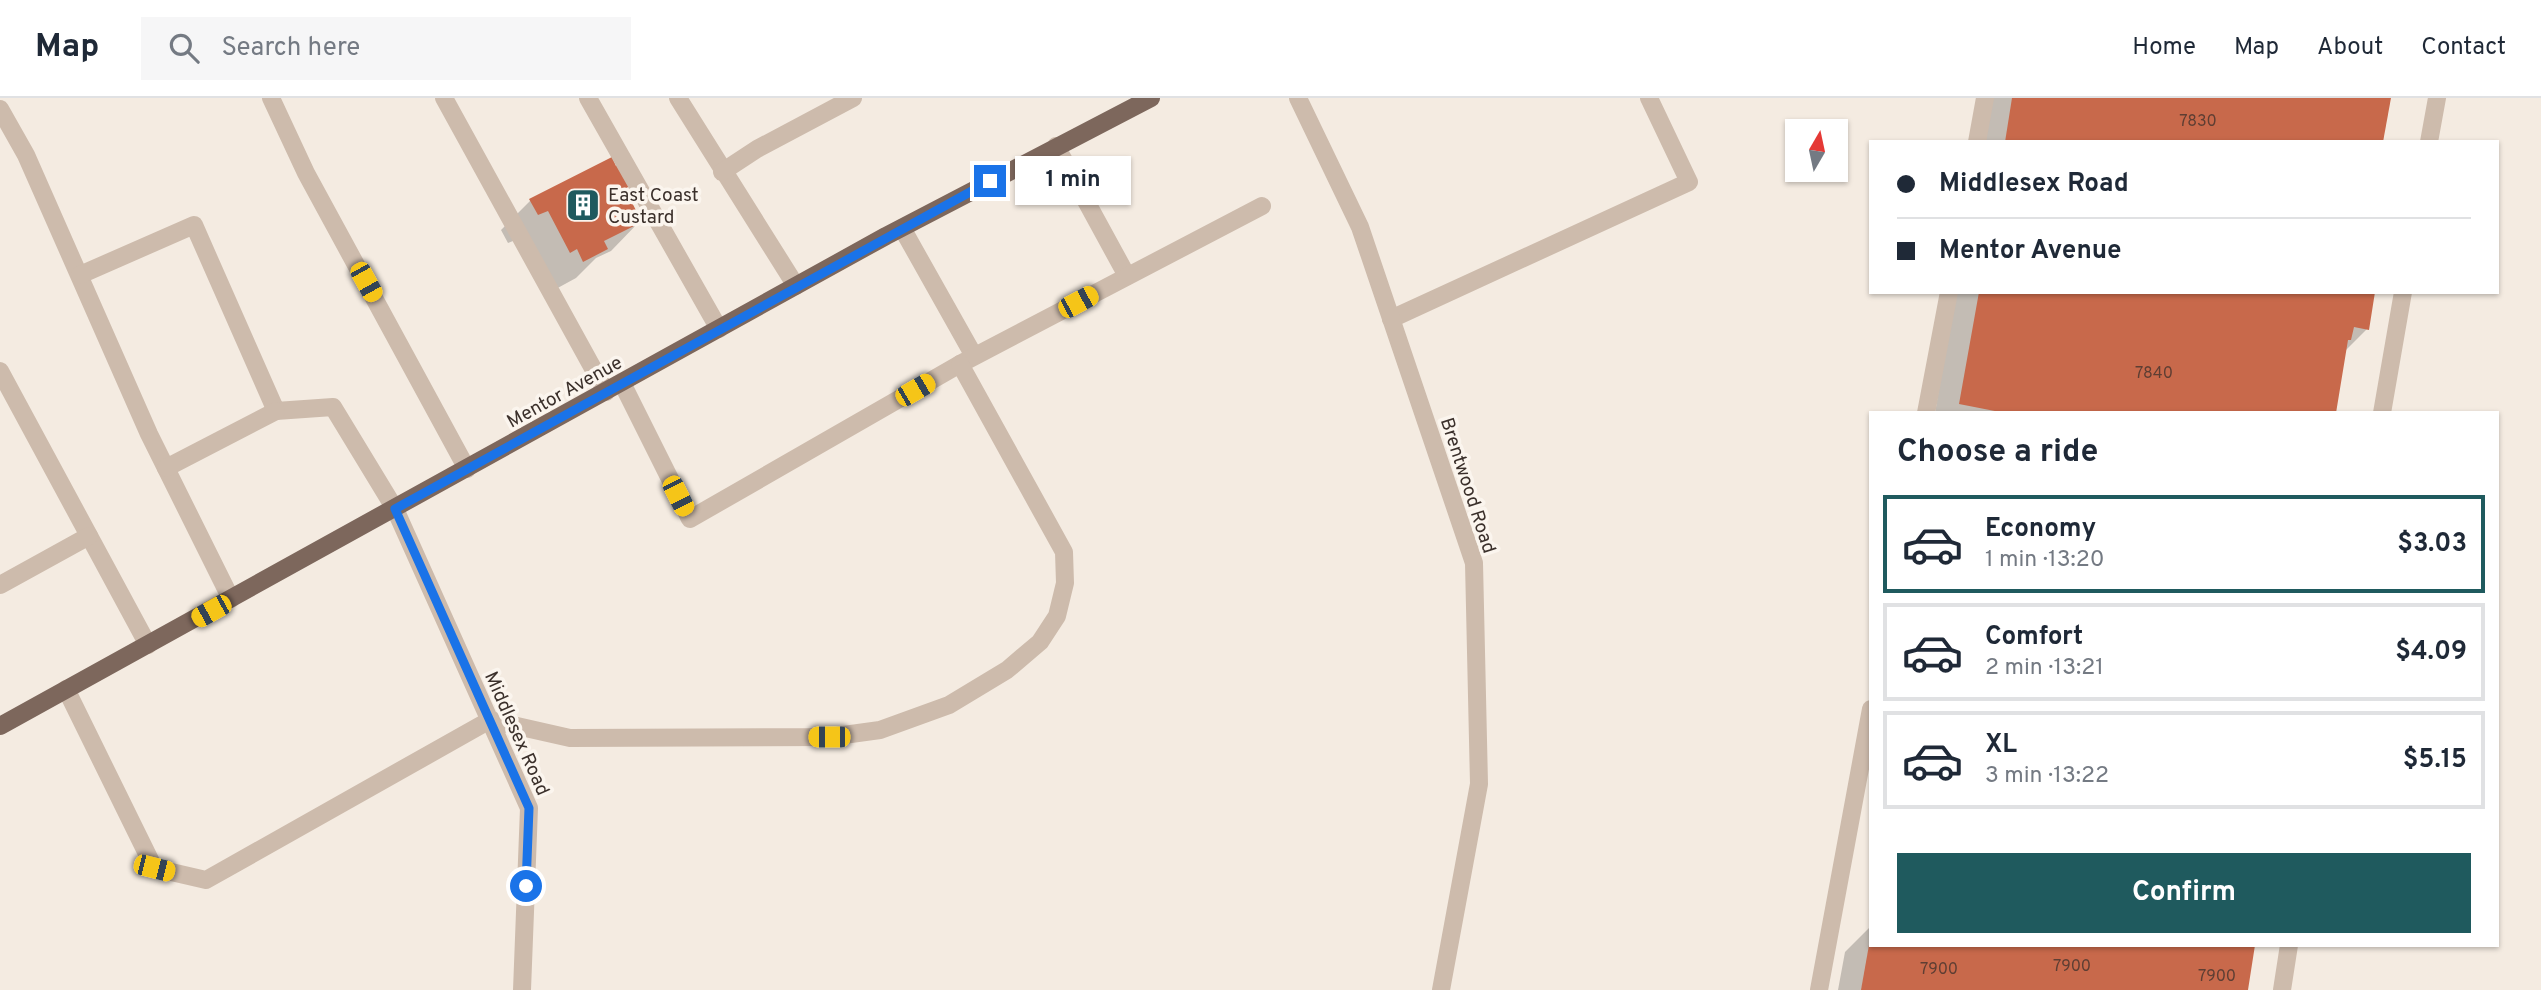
<!DOCTYPE html>
<meta charset="utf-8">
<style>
:root{--surface:#fff;--page:#f6f6f7;--text:#1f2937;--muted:#747a83;--line:#e0e1e3;--accent:#1f5a5e}
body{margin:0;font-family:Overpass,sans-serif;background:var(--page);color:var(--text);height:100vh;display:flex;flex-direction:column;font-size:26px;white-space:nowrap}
*{box-sizing:border-box;margin:0}
p{font-size:23px;color:var(--muted)}
.icon{flex:none;width:38px;height:38px;fill:none;stroke:currentColor;stroke-width:2;stroke-linecap:round;stroke-linejoin:round}
.map{position:relative;flex:1;overflow:hidden}
.drawer{position:absolute;left:1869px;top:313px;width:630px;height:536px;display:flex;flex-direction:column;background:var(--surface);border-radius:0px;box-shadow:0 2px 5px #0004}
.drawer>*{flex:none}
.top-card{position:absolute;left:1869px;top:42px;width:630px;height:154px;border-radius:0px;box-shadow:0 2px 5px #0004;display:grid;align-content:center;height:154px;padding:0 28px;background:var(--surface)}
.needle{width:46px;rotate:9deg}
.controls{position:absolute;left:1785px;top:21px;display:grid;gap:14px}
.controls a{display:grid;place-items:center;width:63px;height:63px;border-radius:0px;background:var(--surface);box-shadow:0 2px 5px #0004;font-size:35px}
.end{position:absolute;width:32px;height:32px;margin:-16px;border:9px solid #1a73e8;background:#fff;box-shadow:0 0 0 4px #fff}
.from{border-radius:50%}
.bubble{position:absolute;height:49px;border-radius:0px;background:var(--surface);box-shadow:0 2px 5px #0004;font-size:23px;font-weight:700;line-height:49px;text-align:center}
.car{position:absolute;width:21px;height:42px;margin:-21px -10px;border-radius:9px;box-shadow:0 0 5px 2px #0007;background:linear-gradient(#f5c518 24%,#345 0 40%,#f5c518 0 76%,#345 0 86%,#f5c518 0)}
.top-card b{display:flex;align-items:center;gap:24px;height:66px;font-size:26px}
.top-card b+b{border-top:2px solid var(--line)}
.top-card i{width:18px;height:18px;background:var(--text)}
ul{padding:0;list-style:none}
li{display:flex;align-items:center;gap:21px;height:98px;margin:0 14px 10px;padding:0 14px;border:4px solid var(--line);border-radius:0px}
li div{flex:1}
li b{display:block;font-size:26px}
li em{font-style:normal;font-weight:700}
li.selected{border-color:var(--accent)}
li>.icon{width:63px;height:63px;stroke-width:1.5}
h2{padding:0 28px;font-size:32px;line-height:84px}
.button{display:flex;gap:14px;margin-top:auto;padding:14px 28px}
.button a{flex:1;height:80px;border-radius:0px;background:var(--accent);color:#fff;font-size:28px;font-weight:700;line-height:80px;text-align:center}
header{display:flex;align-items:center;gap:42px;box-sizing:border-box;height:98px;padding:0 35px;background:var(--surface);border-bottom:2px solid var(--line)}
header strong{font-size:33px}
nav{display:flex;gap:38px;margin-inline-start:auto;font-size:24px}
.search{width:490px;height:63px;background:var(--page);display:flex;align-items:center;gap:18px;box-sizing:border-box;padding:0 24px;border-radius:0px;color:var(--muted);font-size:26px}
.map>svg:first-child{display:block}
.shadow{fill:#0003}
.building{fill:#c8694b}
.lines{fill:none;stroke-linecap:round;stroke-linejoin:round}
.lane{stroke:#cdbbac;stroke-width:18}
.street{stroke:#cdbbac;stroke-width:18}
.primary{stroke:#7d675c;stroke-width:18}
.route{stroke:#1a73e8;stroke-width:9}
.labels{text-anchor:middle;stroke-width:7;stroke-linejoin:round;paint-order:stroke}
.number-label{font-size:16px;fill:#5e3e33}
.poi-label{font-size:19px;fill:#3b302b;stroke:#fbf5ee;text-anchor:start}
.street-label{font-size:19px;fill:#3b302b;stroke:#fbf5ee}
</style>
<header>
<strong>Map</strong>
<div class="search"><svg class="icon" aria-label="search" viewBox="0 0 24 24"><circle cx="10" cy="10" r="6"/><path d="M15 15l6 6"/></svg>Search here</div>
<nav><a>Home</a><a>Map</a><a>About</a><a>Contact</a></nav>
</header>
<div class="map">
<svg width="2541" height="892" viewBox="0 0 2541 892">
<rect width="100%" height="100%" fill="#f4ebe1"/>
<!-- shadow -->
<g class="shadow">
<path d="M1989 0H2389L2381 44H1981Z"/>
<path d="M629 87 624 92 640 123 611 153 596 160 576 180 554 192 518 141 508 145 501 132 530 103Z"/>
<path d="M1955 194H2373L2367 231 2344 254 2334 315H1935Z"/>
<path d="M1871 828V847H2253L2246 892H1838L1845 854Z"/>
</g>
<!-- building -->
<g class="building">
<path d="M2012 0H2391L2383 44H2005Z"/>
<path d="M612 59 616 68 621 67 631 87 625 91 642 124 604 143 608 151 583 164 577 151 570 155 548 113 538 117 529 101Z"/>
<path d="M1979 194H2375L2369 232 2354 229 2351 242H2348L2336 315H2005L1959 306Z"/>
<path d="M1869 847H2255L2248 892H1861Z"/>
</g>
<g class="lines">
<!-- lane -->
<g class="lane">
<path d="M271 0 306 75 467 371"/>
<path d="M444 0 606 294"/>
<path d="M588 0 719 231"/>
<path d="M678 0 796 188"/>
<path d="M0 11 26 57 149 336 231 501"/>
<path d="M1977 44 1985 0"/>
<path d="M2429 44 2437 0"/>
<path d="M1056 48 1127 178"/>
<path d="M722 74 757 51 853 0"/>
<path d="M902 130 974 258"/>
<path d="M80 177 194 127 276 313 333 309 395 411"/>
<path d="M1391 221 1689 84 1649 0"/>
<path d="M0 273 148 547"/>
<path d="M622 285 690 421 960 266 1262 108"/>
<path d="M1926 315 1949 194"/>
<path d="M2382 315 2403 194"/>
<path d="M166 370 276 313"/>
<path d="M0 487 89 438"/>
<path d="M66 591 154 770 206 782 490 622 570 640 829 639 880 632 949 607 1007 572 1040 544 1057 518 1065 485 1064 454 960 266"/>
<path d="M1819 892 1871 611"/>
<path d="M2282 892 2289 847"/>
</g>
<!-- street -->
<g class="street">
<path d="M1298 0 1360 129 1474 465 1479 686 1441 892"/>
<path d="M395 411 529 710 522 892"/>
</g>
<!-- primary -->
<path class="primary" d="M0 628 886 138 1151 0"/>
</g>
<g class="lines">
<!-- route -->
<path class="route" d="M526 788 529 710 395 411 990 83"/>
</g>
<!-- icons -->
<defs>
<g id="building-square" transform="scale(1.75)"><rect x="-9" y="-9" width="18" height="18" rx="4" fill="#1f5a5e" stroke="#fbf5ee"/><path d="M-4-6H4V6H1V3H-1V6H-4ZM-2.5-4.3h1.7v1.8h-1.7ZM.8-4.3h1.7v1.8H.8ZM-2.5-1h1.7V.8h-1.7ZM.8-1h1.7V.8H.8Z" fill="#fff"/></g>
</defs>
<g fill-rule="evenodd">
<use href="#building-square" x="583" y="107"/>
</g>
<g class="labels">
<!-- number labels -->
<g class="number-label">
<text x="2198" y="28">7830</text>
<text x="2154" y="280">7840</text>
<text x="2072" y="873">7900</text>
<text x="1939" y="876">7900</text>
<text x="2217" y="883">7900</text>
</g>
<!-- poi labels -->
<g class="poi-label">
<text x="608" y="103">East Coast<tspan x="608" dy="22">Custard</tspan></text>
</g>
<!-- street labels -->
<g class="street-label">
<text transform="translate(564 293) rotate(-29)" y="7">Mentor Avenue</text>
<text transform="translate(1469 387) rotate(72)" y="7">Brentwood Road</text>
<text transform="translate(518 635) rotate(66)" y="7">Middlesex Road</text>
</g>
</g>
</svg>
<div class="controls">
<a><svg class="needle" viewBox="-14 -14 28 28"><path d="M0-13l5 13h-10z" fill="#e53935"/><path d="M0 13l5-13h-10z" fill="#747a83"/></svg></a>
</div>
<i class="end from" style="left:526px;top:788px"></i>
<i class="end" style="left:990px;top:83px"></i>
<div class="bubble" style="left:1015px;top:58px;width:116px">1 min</div>
<i class="car" style="left:366px;top:184px;rotate:151deg"></i>
<i class="car" style="left:1078px;top:204px;rotate:62deg"></i>
<i class="car" style="left:915px;top:292px;rotate:60deg"></i>
<i class="car" style="left:678px;top:398px;rotate:153deg"></i>
<i class="car" style="left:211px;top:513px;rotate:241deg"></i>
<i class="car" style="left:829px;top:639px;rotate:270deg"></i>
<i class="car" style="left:154px;top:770px;rotate:104deg"></i>
<div class="top-card">
<b><i class="from"></i>Middlesex Road</b>
<b><i></i>Mentor Avenue</b>
</div>
<section class="drawer">
<h2>Choose a ride</h2>
<ul>
<li class="selected"><svg class="icon" aria-label="car" viewBox="0 0 24 24"><path d="M5 17H2v-5l4-1 3-4h7l3 4 3 1v5h-3M9 17h6M6 11h13"/><circle cx="7" cy="17" r="2"/><circle cx="17" cy="17" r="2"/></svg><div><b>Economy</b><p>1 min · 13:20</p></div><em>$3.03</em></li>
<li><svg class="icon" aria-label="car" viewBox="0 0 24 24"><path d="M5 17H2v-5l4-1 3-4h7l3 4 3 1v5h-3M9 17h6M6 11h13"/><circle cx="7" cy="17" r="2"/><circle cx="17" cy="17" r="2"/></svg><div><b>Comfort</b><p>2 min · 13:21</p></div><em>$4.09</em></li>
<li><svg class="icon" aria-label="car" viewBox="0 0 24 24"><path d="M5 17H2v-5l4-1 3-4h7l3 4 3 1v5h-3M9 17h6M6 11h13"/><circle cx="7" cy="17" r="2"/><circle cx="17" cy="17" r="2"/></svg><div><b>XL</b><p>3 min · 13:22</p></div><em>$5.15</em></li>
</ul>
<div class="button"><a>Confirm</a></div>
</section>
</div>
